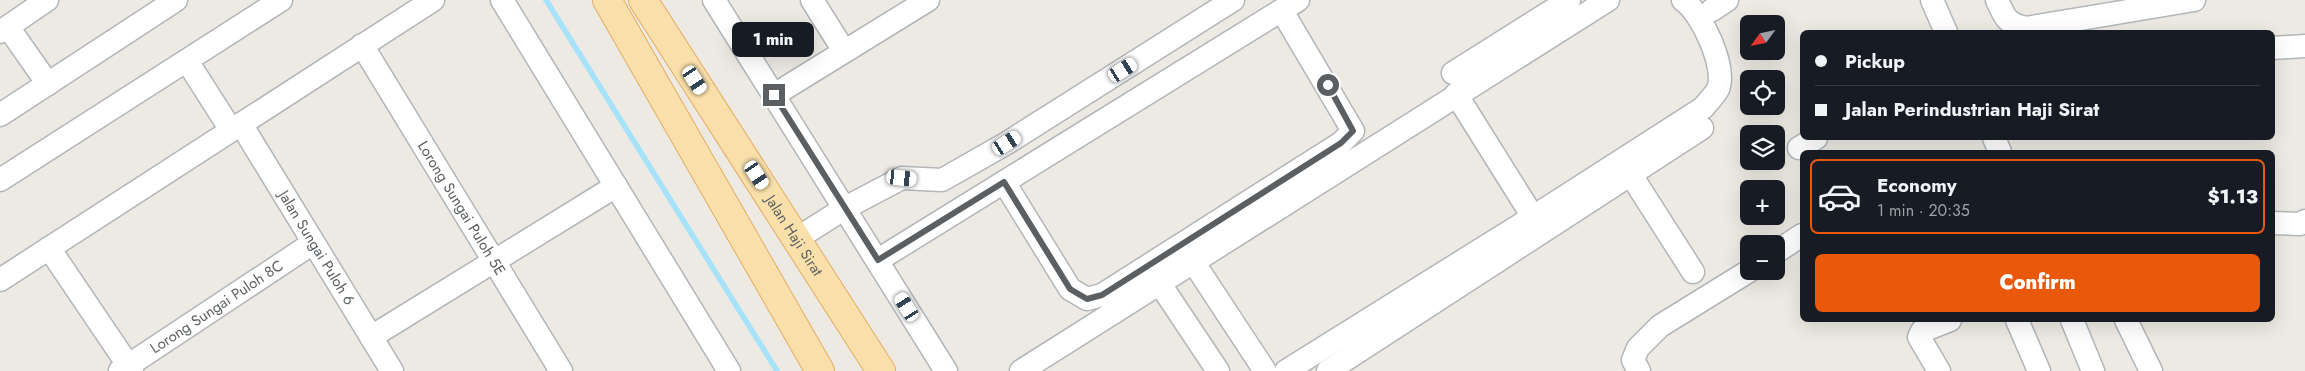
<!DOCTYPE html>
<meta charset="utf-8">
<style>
:root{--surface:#171b24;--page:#20242c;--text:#f1f3f6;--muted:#9ea1a6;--line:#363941;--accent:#ea580c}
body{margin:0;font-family:Jost,sans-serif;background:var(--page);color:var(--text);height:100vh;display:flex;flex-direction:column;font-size:19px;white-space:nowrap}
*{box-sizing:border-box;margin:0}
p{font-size:16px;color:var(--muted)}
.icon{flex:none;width:28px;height:28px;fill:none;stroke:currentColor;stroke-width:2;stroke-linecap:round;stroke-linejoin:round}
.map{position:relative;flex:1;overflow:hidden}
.details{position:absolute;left:1800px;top:150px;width:475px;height:172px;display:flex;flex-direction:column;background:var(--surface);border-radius:8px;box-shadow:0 5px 20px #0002}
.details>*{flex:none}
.top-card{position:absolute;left:1800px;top:30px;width:475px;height:110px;border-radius:8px;box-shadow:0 5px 20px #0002;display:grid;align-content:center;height:110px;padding:0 15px;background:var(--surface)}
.needle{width:32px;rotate:237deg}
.controls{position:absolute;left:1740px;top:15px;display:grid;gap:10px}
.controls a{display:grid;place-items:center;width:45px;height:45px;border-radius:8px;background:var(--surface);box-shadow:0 5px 20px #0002;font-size:25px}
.end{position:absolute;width:22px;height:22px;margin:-11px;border:6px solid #5b5f62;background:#fff;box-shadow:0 0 0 2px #fff}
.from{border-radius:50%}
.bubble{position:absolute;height:35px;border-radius:8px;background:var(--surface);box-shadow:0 5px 20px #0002;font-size:16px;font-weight:800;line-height:35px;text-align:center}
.car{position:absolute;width:15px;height:30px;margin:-15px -8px;border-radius:6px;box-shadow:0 0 4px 1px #0007;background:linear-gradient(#fff 24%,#345 0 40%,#fff 0 76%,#345 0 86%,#fff 0)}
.top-card b{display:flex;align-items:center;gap:18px;height:48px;font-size:19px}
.top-card b+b{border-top:1px solid var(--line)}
.top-card i{width:12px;height:12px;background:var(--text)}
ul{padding:9px 0 0;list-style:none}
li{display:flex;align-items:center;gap:15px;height:75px;margin:0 10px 8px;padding:0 5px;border:2px solid var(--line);border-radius:8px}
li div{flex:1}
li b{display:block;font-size:19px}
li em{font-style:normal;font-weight:800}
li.on{border-color:var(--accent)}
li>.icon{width:45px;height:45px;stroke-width:1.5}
.cta{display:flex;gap:10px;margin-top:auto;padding:10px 15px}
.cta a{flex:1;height:58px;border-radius:8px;background:var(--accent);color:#fff;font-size:20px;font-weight:800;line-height:58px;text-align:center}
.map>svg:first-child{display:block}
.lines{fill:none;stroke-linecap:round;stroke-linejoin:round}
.stream{stroke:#a6e2f9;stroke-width:5.5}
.minor-casing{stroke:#b3b6b9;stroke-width:25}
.major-casing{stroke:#e7ac61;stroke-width:30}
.minor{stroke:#fff;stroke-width:22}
.major{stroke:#f9e0ab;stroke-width:28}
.route{stroke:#5b5f62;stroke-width:6}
.labels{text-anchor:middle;stroke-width:4;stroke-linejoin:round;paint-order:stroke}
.street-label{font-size:15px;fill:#5b5f62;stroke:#fff}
</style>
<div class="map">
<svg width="2305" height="371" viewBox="0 0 2305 371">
<rect width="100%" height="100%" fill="#ede9e3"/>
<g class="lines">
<!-- stream -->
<path class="stream" d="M546 0 777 371"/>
<!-- minor casing -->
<g class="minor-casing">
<g id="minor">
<path d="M502 0 729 371"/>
<path d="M714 0 946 371"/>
<path d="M812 0 844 51"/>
<path d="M1932 0 1946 32"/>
<path d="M1997 0C2005 18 2007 24 2026 28L2194 0"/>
<path d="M1712 10 1727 0"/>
<path d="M8 27 48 84"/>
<path d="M0 32 47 0"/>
<path id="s1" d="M362 45 561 371"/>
<path d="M2272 48 2305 46"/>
<path d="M187 61 231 130"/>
<path d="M1453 73 1569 0"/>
<path d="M1456 94 1533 217"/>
<path d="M774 95 928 0"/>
<path d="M0 115 176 0"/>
<path id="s2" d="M241 124 392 371"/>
<path d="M1994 138 2000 152"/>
<path d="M1799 148 1816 138"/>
<path d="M1631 175 1693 272"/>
<path d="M0 180 281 0"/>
<path d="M1004 182 1070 289 1087 299 1102 295 1341 143 1353 131 1282 11"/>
<path d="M2272 223 2300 224 2305 221"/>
<path d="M798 238 845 208 902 178 942 180 1007 143 1233 0"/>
<path d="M49 248 132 371"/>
<path d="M1776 252 1802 235"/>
<path d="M878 260 1298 0"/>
<path d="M1194 263 1265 371"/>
<path d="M0 280 433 0"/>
<path d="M1160 284 1218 371"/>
<path d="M2017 320 2039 371"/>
<path d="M2072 320 2093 371"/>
<path d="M2126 320 2151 371"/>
<path d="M371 337 616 186"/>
<path id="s3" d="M120 371 313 243"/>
<path d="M1021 371 1608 0"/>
<path d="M1286 371 1533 217 1703 108C1708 102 1715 95 1718 89 1727 67 1701 12 1683 0"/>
<path d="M1328 371 1702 128"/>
<path d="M1639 371 1633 360 1638 348 1660 326 1749 271"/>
<path d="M1939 371 1919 337 1922 331 1950 320"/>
</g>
</g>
<!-- major casing -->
<g class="major-casing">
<g id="major">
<path d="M607 0 820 371"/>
<path id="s4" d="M643 0 881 371"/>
</g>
</g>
<!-- minor -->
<use href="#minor" class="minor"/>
<!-- major -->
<use href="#major" class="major"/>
</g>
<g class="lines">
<!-- route -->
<path class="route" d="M774 95 878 260 1004 182 1070 289 1087 299 1102 295 1341 143 1353 131 1328 85"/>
</g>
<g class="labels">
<!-- street labels -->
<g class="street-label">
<text dy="5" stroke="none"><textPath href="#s1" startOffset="191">Lorong Sungai Puloh 5E</textPath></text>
<text dy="5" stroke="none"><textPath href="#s4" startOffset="280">Jalan Haji Sirat</textPath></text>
<text dy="5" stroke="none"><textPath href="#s2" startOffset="145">Jalan Sungai Puloh 6</textPath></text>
<text dy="5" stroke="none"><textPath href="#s3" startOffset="116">Lorong Sungai Puloh 8C</textPath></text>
</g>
</g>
</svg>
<div class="controls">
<a><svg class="needle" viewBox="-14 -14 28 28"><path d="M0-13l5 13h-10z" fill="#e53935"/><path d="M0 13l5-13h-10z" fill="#9ea1a6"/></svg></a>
<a><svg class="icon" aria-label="locate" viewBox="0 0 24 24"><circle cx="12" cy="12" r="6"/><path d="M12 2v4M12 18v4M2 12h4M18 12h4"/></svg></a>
<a><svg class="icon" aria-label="layers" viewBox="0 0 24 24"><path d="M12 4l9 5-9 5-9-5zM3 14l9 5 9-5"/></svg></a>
<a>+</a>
<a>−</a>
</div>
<i class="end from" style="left:1328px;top:85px"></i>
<i class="end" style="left:774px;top:95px"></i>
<div class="bubble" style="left:732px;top:22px;width:82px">1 min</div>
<i class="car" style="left:1123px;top:70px;rotate:58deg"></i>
<i class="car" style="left:695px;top:80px;rotate:147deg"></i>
<i class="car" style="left:1007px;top:143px;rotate:58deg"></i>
<i class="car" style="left:757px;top:175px;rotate:147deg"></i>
<i class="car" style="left:902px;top:178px;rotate:96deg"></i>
<i class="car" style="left:907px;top:307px;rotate:328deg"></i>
<div class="top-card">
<b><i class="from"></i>Pickup</b>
<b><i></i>Jalan Perindustrian Haji Sirat</b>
</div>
<section class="details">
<ul>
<li class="on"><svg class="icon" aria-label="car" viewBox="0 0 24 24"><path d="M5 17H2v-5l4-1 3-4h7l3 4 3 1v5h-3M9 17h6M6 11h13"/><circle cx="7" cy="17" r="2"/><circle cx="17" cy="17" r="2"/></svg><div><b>Economy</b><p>1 min · 20:35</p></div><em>$1.13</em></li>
</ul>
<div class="cta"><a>Confirm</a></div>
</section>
</div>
